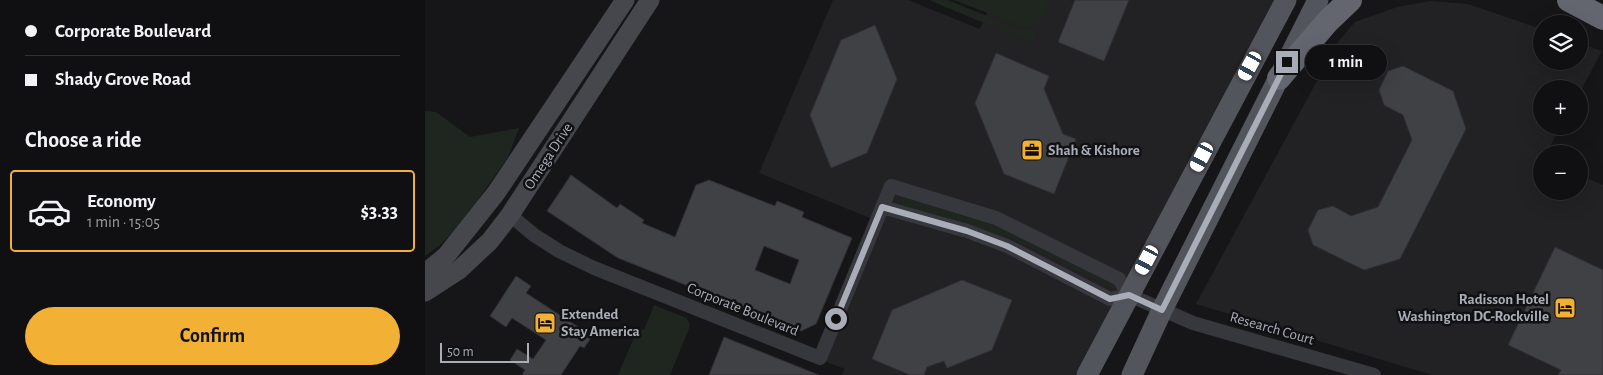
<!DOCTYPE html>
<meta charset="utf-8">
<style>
:root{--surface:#101012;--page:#19191b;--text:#f1f3f6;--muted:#9c9d9f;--line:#303032;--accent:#f2b134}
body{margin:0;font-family:"Alegreya Sans",sans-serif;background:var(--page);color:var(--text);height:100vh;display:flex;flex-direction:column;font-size:19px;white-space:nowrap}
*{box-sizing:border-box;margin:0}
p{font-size:16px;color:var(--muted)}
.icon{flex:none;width:28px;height:28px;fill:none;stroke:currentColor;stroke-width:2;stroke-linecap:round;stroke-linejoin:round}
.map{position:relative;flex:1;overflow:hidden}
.details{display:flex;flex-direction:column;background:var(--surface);width:425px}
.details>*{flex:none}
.banner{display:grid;align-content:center;height:110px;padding:0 25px;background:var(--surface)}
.controls{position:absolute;left:1108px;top:15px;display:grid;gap:10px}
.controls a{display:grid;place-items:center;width:55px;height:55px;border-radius:50%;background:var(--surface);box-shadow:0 5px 20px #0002,0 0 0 1px var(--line);font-size:25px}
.scale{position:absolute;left:15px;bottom:12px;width:89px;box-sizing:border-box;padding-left:5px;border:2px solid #a8adb8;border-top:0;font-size:14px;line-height:18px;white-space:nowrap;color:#a8adb8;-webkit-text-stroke:4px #111113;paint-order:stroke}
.end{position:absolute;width:22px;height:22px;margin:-11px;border:6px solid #a8adb8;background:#111;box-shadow:0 0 0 2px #111}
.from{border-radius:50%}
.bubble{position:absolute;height:35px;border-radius:18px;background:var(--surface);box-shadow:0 5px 20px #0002,0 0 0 1px var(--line);font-size:16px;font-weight:600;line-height:35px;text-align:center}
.car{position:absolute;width:15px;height:30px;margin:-15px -8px;border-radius:6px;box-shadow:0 0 4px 1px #0007;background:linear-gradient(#fff 24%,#345 0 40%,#fff 0 76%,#345 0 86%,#fff 0)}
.banner b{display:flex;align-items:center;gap:18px;height:48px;font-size:19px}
.banner b+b{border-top:1px solid var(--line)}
.banner i{width:12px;height:12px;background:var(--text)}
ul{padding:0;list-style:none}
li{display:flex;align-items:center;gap:15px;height:82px;margin:0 10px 8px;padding:0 15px;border:2px solid transparent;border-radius:5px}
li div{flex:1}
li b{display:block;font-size:19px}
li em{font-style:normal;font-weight:600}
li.on{border-color:var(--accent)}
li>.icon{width:45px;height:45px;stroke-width:1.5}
h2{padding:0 25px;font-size:22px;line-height:60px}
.primary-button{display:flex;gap:10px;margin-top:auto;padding:10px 25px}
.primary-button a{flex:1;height:58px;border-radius:30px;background:var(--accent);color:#111;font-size:20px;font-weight:600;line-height:58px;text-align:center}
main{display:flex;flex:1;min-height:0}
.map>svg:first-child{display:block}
.built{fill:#222225}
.green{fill:#1e261f}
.building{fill:#404145;stroke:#303034;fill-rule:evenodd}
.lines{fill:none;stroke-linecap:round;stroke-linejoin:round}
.minor{stroke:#37383d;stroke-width:14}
.secondary{stroke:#45474d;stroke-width:19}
.primary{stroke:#53555c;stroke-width:21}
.motorway{stroke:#63666e;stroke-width:24}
.route{stroke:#a8adb8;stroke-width:6}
.labels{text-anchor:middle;stroke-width:5;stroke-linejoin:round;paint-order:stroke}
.poi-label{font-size:15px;font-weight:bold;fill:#a8adb8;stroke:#111113;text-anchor:start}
.street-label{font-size:15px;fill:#a8adb8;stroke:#111113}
</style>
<main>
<section class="details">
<div class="banner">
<b><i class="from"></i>Corporate Boulevard</b>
<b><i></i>Shady Grove Road</b>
</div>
<h2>Choose a ride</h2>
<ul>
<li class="on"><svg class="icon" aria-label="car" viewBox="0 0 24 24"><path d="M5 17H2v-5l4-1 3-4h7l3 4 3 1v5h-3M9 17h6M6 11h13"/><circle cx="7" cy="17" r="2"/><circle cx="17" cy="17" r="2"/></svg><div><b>Economy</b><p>1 min · 15:05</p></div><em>$3.33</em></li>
</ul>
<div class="primary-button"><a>Confirm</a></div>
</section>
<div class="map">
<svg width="1178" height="375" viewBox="0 0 1178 375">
<rect width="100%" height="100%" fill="#161618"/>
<!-- built -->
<g class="built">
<path d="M408 0H483L555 29 567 0H858L659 375H417L420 369 394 359 450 220 334 173Z"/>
<path d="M1005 1 1043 4 1116 29V61H1154V43L1177 51 1154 94V89H1116V126H1136L1121 154H1116V191H1154V175L1178 185V375H1007L771 304 913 42 930 22 972 7Z"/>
</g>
<!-- green -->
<g class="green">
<path d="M507 0H522L572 20 569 27 506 1Z"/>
<path d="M529 0H622C625 16 614 27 599 27Z"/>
<path d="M574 21 596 30 609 29 611 36 609 43 572 28Z"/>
<path d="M0 111 11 112 45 137 94 128 83 157 37 223 14 246 0 256Z"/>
<path d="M479 198 572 225 689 283V286L688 288H686L584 237 478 207 475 203 477 199Z"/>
<path d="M229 305 262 318 265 326 245 375H193L213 328 219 330Z"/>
</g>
<!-- building -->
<g class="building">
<path d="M650 0H704L679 61 633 42Z"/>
<path d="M450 25 472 79 442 153 406 168 385 115 416 40Z"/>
<path d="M571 53 624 76 619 89 638 134 651 139 629 194 579 174 550 103Z"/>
<path d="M978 66 1028 91 1041 129 975 259 939 270 888 245 883 230 893 210 908 206 926 216 953 207 987 140 978 115 959 105 954 90 963 71Z"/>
<path d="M146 175 192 208 195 204 219 220 217 223 250 237 271 185 284 180 350 206 352 201 379 212 377 217 427 238 391 324 376 331 193 258 122 211ZM339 246 374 260 365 284 330 270Z"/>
<path d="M1130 247 1178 270V375H1133L1136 370 1083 345Z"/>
<path d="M91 276 106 286 101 293 167 336 159 348 155 346 136 375H97L100 370 85 360 92 349 108 359 121 340 87 318 81 327 65 316Z"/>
<path d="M537 280 587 300 567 350 522 368 519 361 502 367 499 375H485L447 359 467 310Z"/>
<path d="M299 337 394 375H284Z"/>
</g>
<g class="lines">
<!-- minor -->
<g class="minor">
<path d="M457 207 542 231 582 246 685 299 704 295"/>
<path d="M85 215 109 235 134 251 169 268 395 358 466 186 571 218 694 279 704 295 768 323 949 375"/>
</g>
<!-- secondary -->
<g class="secondary">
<path d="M0 273 21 256 71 193 200 0"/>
<path d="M0 292 34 270 65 241 85 215 225 0"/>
</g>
<!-- primary -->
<g class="primary">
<path d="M662 375 861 0"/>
<path d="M707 375 737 310 893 0"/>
</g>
<!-- motorway -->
<g class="motorway">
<path d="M1144 0 1178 18"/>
<path d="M854 78 903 21 925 0"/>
</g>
</g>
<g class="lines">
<!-- route -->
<path class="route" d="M411 319 457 207 542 231 582 246 685 299 704 295 737 310 862 62"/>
</g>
<!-- icons -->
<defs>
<g id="office-square" transform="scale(1.125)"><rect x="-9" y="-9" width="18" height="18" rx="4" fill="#f2b134" stroke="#111113"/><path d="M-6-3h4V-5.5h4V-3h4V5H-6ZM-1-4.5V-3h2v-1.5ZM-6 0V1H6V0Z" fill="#111"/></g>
<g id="hotel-square" transform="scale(1.125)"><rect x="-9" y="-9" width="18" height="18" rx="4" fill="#f2b134" stroke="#111113"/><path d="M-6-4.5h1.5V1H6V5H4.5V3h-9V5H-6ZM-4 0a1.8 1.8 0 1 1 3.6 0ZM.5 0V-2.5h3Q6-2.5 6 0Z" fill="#111"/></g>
</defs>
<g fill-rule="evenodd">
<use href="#office-square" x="607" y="150"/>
<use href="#hotel-square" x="1140" y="308"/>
<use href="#hotel-square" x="120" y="323"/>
</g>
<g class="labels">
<!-- poi labels -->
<g class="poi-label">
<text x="623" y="155">Shah &amp; Kishore</text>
<text x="1124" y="304" text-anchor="end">Radisson Hotel<tspan x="1124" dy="17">Washington DC-Rockville</tspan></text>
<text x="136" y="319">Extended<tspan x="136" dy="17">Stay America</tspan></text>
</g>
<!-- street labels -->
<g class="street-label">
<text transform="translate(123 156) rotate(-57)" y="5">Omega Drive</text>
<text transform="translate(318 309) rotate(22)" y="5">Corporate Boulevard</text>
<text transform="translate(847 328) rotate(16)" y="5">Research Court</text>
</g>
</g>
</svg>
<div class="controls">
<a><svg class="icon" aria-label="layers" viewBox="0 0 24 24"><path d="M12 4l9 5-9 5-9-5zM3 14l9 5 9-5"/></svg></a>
<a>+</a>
<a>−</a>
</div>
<div class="scale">50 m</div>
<i class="end from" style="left:411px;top:319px"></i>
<i class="end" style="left:862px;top:62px"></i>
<div class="bubble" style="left:880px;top:45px;width:82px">1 min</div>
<i class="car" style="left:825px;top:66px;rotate:209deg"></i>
<i class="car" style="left:777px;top:157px;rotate:208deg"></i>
<i class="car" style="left:722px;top:260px;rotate:208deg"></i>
</div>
</main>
